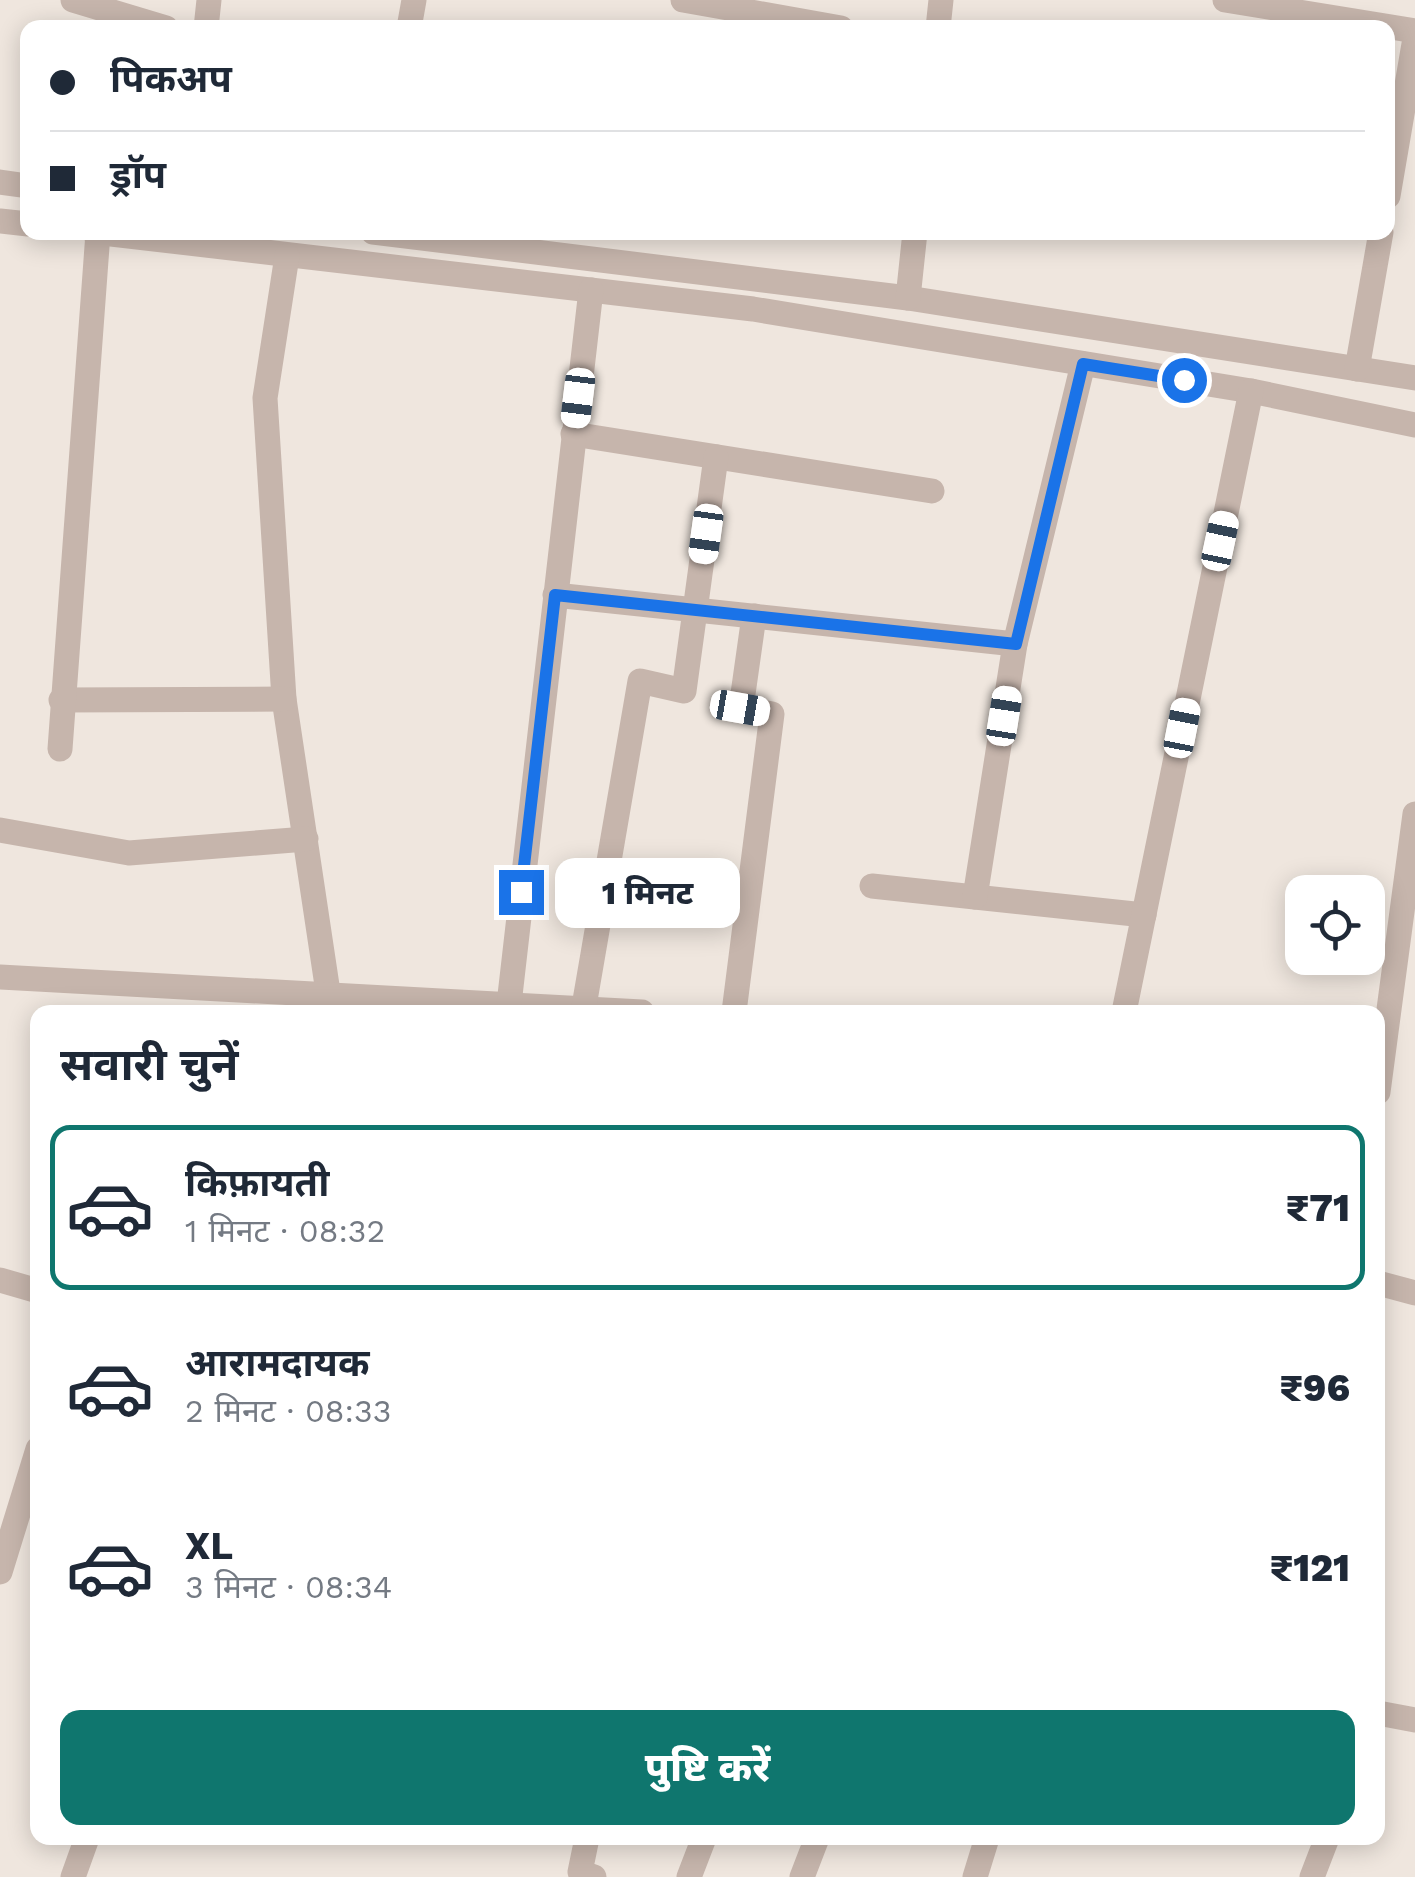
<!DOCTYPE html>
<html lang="hi">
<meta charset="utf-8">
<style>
:root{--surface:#fff;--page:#f6f6f7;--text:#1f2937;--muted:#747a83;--line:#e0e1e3;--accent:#0f766e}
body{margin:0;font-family:"Work Sans","Noto Sans Devanagari",sans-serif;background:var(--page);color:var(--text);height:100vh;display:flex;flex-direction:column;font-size:38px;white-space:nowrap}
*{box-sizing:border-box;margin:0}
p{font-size:32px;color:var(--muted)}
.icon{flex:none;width:55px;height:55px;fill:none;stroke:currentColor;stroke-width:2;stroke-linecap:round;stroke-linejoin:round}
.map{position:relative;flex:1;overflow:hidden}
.details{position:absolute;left:30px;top:1005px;width:1355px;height:840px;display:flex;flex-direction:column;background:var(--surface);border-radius:20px;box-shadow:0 5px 25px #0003}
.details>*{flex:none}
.banner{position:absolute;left:20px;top:20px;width:1375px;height:220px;border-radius:20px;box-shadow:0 5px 25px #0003;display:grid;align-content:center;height:220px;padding:0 30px;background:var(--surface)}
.fabs{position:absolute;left:1285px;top:875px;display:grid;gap:20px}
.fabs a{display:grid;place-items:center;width:100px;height:100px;border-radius:20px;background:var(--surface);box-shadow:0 5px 25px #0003;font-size:50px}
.end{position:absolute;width:45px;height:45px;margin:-22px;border:12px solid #1a73e8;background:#fff;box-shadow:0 0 0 5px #fff}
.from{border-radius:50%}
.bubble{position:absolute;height:70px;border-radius:20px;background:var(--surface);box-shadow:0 5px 25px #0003;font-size:32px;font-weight:800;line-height:70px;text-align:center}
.car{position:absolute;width:30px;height:60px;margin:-30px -15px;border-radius:12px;box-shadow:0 0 8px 2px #0007;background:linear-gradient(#fff 24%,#345 0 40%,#fff 0 76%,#345 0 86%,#fff 0)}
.banner b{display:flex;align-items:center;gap:35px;height:95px;font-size:38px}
.banner b+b{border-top:2px solid var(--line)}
.banner i{width:25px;height:25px;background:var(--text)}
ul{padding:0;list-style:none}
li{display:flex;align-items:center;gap:30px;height:165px;margin:0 20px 15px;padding:0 10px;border:5px solid transparent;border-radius:20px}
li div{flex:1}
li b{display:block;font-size:38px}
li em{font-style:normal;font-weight:800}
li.current{border-color:var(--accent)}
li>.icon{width:90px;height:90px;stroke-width:1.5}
h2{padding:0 30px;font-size:45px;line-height:120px}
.primary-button{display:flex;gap:20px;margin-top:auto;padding:20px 30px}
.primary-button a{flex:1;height:115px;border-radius:20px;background:var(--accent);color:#fff;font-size:40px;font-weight:800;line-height:115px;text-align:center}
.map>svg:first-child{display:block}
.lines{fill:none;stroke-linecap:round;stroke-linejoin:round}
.minor{stroke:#c6b5ac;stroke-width:25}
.route{stroke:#1a73e8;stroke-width:12}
</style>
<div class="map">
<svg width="1415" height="1877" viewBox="0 0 1415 1877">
<rect width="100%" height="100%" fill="#efe6de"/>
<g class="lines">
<!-- minor -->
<g class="minor">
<path d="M73 0 166 28"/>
<path d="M683 0 841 28"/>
<path d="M1225 0 1415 31"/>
<path d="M206 28 209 0"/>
<path d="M409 28 414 0"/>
<path d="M938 28 941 0"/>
<path d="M0 182 28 186"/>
<path d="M1388 196 1415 38"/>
<path d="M0 221 28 224"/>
<path d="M94 232 753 309 1251 391 1415 425"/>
<path d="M373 232 908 298 1415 378"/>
<path d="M287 256 265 398 284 699 331 1012"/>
<path d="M908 298 915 232"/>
<path d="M1357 369 1381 232"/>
<path d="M573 434 932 491"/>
<path d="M555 595 1015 644"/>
<path d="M61 700 284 699"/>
<path d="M60 749 98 233"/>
<path d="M0 830 129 853 306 839"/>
<path d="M872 886 1144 915"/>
<path d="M975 897 1015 644 1083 364"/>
<path d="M0 977 642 1012"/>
<path d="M509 1004 591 290"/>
<path d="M583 1012 640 681 684 691 716 457"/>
<path d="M734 1012 772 714 741 708 754 616"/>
<path d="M1124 1012 1251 391"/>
<path d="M1378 1092 1415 814"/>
<path d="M0 1280 38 1291"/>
<path d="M1378 1283 1415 1293"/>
<path d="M0 1572 38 1449"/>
<path d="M1378 1713 1415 1720"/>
<path d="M587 1838 580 1872 594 1877"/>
<path d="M73 1877 87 1838"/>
<path d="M689 1877 704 1838"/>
<path d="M802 1877 817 1838"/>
<path d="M975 1877 987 1838"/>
<path d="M1312 1877 1327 1838"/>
</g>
</g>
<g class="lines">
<!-- route -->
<path class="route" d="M521 892 555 595 1016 644 1083 364 1184 380"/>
</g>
</svg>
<div class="fabs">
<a><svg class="icon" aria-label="locate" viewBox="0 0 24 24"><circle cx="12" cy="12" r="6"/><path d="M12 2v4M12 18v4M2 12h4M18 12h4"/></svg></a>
</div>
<i class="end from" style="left:1184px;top:380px"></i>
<i class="end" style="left:521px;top:892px"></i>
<div class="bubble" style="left:555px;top:858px;width:185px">1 मिनट</div>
<i class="car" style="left:578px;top:398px;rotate:187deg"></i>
<i class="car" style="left:706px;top:534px;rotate:188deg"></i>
<i class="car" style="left:1220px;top:541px;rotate:12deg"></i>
<i class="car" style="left:740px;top:708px;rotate:100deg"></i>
<i class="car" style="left:1004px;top:716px;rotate:9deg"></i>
<i class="car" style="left:1182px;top:728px;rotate:11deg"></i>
<div class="banner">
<b><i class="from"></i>पिकअप</b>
<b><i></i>ड्रॉप</b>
</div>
<section class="details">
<h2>सवारी चुनें</h2>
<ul>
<li class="current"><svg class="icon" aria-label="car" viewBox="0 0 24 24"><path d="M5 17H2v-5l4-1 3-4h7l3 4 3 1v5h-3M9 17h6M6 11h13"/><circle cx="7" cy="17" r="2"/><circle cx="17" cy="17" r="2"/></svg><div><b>किफ़ायती</b><p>1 मिनट · 08:32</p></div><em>₹71</em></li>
<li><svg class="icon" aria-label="car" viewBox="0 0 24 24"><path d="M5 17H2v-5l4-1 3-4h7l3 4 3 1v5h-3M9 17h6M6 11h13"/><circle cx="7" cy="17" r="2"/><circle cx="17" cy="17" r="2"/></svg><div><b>आरामदायक</b><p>2 मिनट · 08:33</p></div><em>₹96</em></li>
<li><svg class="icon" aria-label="car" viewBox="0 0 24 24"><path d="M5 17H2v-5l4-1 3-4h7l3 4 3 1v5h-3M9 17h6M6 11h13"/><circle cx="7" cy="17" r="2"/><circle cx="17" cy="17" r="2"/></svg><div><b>XL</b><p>3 मिनट · 08:34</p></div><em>₹121</em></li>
</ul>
<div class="primary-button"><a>पुष्टि करें</a></div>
</section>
</div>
